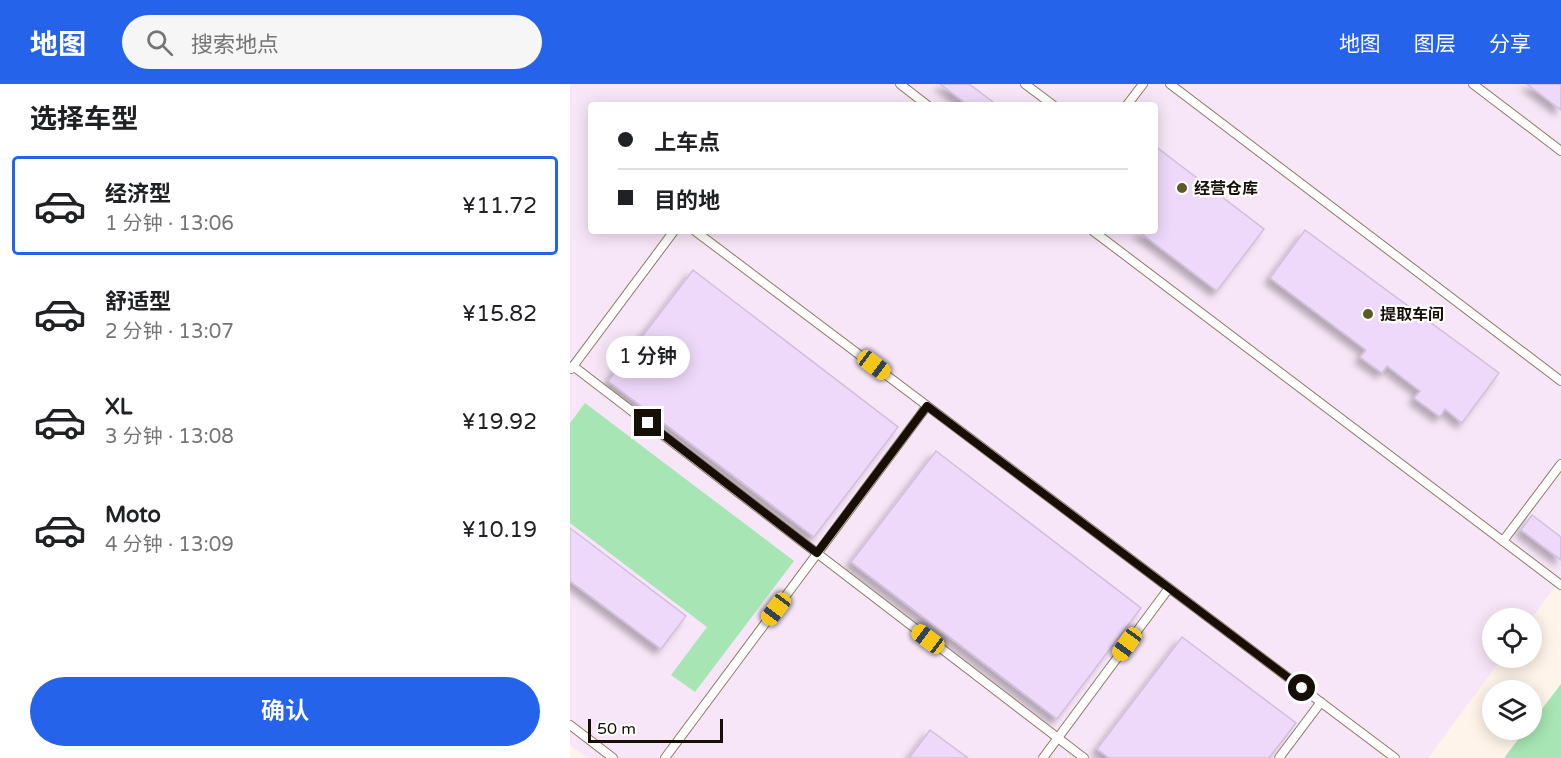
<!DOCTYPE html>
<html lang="zh">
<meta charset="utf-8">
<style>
:root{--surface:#fff;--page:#f6f6f6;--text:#202124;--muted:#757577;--line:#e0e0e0;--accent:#2563eb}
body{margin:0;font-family:"Varela Round","Noto Sans SC",sans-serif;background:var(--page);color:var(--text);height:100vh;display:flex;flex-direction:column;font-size:22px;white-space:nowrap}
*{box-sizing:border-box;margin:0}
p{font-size:20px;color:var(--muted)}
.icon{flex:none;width:33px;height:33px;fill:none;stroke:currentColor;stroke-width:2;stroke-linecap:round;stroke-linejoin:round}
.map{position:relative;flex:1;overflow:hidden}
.sheet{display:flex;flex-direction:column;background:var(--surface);width:570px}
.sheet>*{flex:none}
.guide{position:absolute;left:18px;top:18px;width:570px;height:132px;border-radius:6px;box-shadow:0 3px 15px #0003;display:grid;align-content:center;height:132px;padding:0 30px;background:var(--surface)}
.buttons{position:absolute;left:912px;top:524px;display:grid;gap:12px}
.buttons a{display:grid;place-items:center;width:60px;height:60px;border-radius:50%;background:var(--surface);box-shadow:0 3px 15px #0003;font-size:30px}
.scale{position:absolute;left:18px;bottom:15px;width:135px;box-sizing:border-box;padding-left:6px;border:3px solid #170e06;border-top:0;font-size:16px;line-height:21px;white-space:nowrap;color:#170e06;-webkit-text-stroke:4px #fff;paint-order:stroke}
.end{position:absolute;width:27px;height:27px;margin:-14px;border:8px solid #170e06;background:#fff;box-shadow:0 0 0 3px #fff}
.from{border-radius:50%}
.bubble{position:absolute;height:42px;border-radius:21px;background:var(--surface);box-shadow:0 3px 15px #0003;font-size:20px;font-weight:600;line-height:42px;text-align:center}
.car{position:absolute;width:18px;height:36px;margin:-18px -9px;border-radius:8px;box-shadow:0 0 4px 2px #0007;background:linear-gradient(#f5c518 24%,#345 0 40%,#f5c518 0 76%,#345 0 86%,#f5c518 0)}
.guide b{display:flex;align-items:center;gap:21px;height:57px;font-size:22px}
.guide b+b{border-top:2px solid var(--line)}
.guide i{width:15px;height:15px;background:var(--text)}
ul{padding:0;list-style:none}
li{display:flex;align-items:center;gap:18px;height:99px;margin:0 12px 9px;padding:0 18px;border:3px solid transparent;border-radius:6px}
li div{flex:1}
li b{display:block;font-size:22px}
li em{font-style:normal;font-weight:600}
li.active{border-color:var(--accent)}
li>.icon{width:54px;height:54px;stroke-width:1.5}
h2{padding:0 30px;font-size:27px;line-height:72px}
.action{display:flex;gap:12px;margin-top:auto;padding:12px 30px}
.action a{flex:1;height:69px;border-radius:36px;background:var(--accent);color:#fff;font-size:24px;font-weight:600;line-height:69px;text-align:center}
header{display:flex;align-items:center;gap:36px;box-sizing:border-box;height:84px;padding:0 30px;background:var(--accent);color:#fff}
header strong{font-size:28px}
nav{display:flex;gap:33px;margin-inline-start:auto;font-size:21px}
.search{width:420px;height:54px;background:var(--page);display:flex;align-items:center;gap:15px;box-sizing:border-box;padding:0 21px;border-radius:33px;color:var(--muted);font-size:22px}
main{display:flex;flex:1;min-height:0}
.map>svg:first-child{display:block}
.industrial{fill:#f7e6f7;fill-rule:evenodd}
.green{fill:#a7e5b4}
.building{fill:#eed9fa;stroke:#d1bedc;stroke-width:1.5;filter:url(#shadow)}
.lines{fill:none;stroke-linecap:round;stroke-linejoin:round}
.lane-casing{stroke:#907960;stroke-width:10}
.lane{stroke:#fff;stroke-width:8}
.route{stroke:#170e06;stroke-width:8}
.poi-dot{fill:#5c5a27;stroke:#fff;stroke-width:2}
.labels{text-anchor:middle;stroke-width:4.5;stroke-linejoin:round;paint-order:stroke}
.poi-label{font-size:16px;font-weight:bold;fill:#170e06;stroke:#fff;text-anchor:start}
</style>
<header>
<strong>地图</strong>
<div class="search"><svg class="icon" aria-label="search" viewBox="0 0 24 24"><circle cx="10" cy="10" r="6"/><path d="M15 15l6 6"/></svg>搜索地点</div>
<nav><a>地图</a><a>图层</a><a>分享</a></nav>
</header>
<main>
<section class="sheet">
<h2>选择车型</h2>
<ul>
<li class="active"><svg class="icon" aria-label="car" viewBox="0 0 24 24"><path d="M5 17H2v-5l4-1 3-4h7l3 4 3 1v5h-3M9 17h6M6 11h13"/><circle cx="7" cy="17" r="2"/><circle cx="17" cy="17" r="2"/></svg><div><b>经济型</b><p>1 分钟 · 13:06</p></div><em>¥11.72</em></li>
<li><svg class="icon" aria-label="car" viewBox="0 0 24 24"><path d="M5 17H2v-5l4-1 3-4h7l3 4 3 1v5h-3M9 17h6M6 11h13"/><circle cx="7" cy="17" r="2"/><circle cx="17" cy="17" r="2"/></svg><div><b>舒适型</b><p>2 分钟 · 13:07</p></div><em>¥15.82</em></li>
<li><svg class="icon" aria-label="car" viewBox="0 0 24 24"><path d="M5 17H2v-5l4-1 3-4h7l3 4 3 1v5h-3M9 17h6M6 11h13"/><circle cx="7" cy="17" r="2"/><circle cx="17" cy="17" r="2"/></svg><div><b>XL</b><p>3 分钟 · 13:08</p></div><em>¥19.92</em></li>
<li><svg class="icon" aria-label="car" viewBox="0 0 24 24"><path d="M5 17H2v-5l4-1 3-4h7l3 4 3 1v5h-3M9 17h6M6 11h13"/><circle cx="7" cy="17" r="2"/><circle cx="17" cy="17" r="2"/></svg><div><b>Moto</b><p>4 分钟 · 13:09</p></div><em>¥10.19</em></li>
</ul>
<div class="action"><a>确认</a></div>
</section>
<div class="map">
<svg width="991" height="674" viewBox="0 0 991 674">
<defs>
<filter id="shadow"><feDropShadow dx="-5.5" dy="5.5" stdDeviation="3" flood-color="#0004"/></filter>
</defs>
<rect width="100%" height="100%" fill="#fff4e9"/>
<!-- industrial -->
<path class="industrial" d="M0 0H991V495L962 534H922V573H933L858 674H17L0 661ZM21 21H585V147H21Z"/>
<!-- green -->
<g class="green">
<path d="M15 319 224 477 125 608 101 591 137 543 0 439V339Z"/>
<path d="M991 600V674H934L956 645H962V638Z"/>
</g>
<!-- building -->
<g class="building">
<path d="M370 0H399L427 21H398Z"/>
<path d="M957 0H991V26Z"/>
<path d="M585 62 694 145 647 207 568 147H585Z"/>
<path d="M735 146 929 289 892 339 875 325 870 333 844 314 850 307 817 282 812 289 790 273 796 266 700 194Z"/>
<path d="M123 186 328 343 244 453 38 297Z"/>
<path d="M366 367 571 524 487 635 281 478Z"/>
<path d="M962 431 991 453V476L951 446Z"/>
<path d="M0 444 116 532 91 565 0 497Z"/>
<path d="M612 553 726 639 699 674H539L527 665Z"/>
<path d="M360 646 398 674H339Z"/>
</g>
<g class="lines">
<!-- lane casing -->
<g class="lane-casing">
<g id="lane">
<path d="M330 0 357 21"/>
<path d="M455 0 483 21"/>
<path d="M600 0 991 297"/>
<path d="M903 0 991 67"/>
<path d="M557 21 573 0"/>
<path d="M125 147 825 674"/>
<path d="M523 147 991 501"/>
<path d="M3 282 514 674"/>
<path d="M1 285 104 147"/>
<path d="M933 457 991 380"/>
<path d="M0 641 43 674"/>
<path d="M95 674 357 322"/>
<path d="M473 674 599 504"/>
<path d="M709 674 751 618"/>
</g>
</g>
<!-- lane -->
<use href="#lane" class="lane"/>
</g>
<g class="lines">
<!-- route -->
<path class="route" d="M78 339 247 469 357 322 732 604"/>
</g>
<!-- markers -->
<g class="poi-dot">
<circle cx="612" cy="104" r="6"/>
<circle cx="798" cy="230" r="6"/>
</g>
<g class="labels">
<!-- poi labels -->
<g class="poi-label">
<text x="624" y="110">经营仓库</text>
<text x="810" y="236">提取车间</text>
</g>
</g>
</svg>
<div class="buttons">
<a><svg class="icon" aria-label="locate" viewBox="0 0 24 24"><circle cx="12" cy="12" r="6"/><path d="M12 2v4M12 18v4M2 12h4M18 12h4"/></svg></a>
<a><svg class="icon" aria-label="layers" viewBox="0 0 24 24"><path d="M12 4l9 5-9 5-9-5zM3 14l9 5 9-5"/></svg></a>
</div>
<div class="scale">50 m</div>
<i class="end from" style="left:732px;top:604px"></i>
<i class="end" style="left:78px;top:339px"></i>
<div class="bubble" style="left:36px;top:252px;width:84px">1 分钟</div>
<i class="car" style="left:304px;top:281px;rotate:127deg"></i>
<i class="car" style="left:206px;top:525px;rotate:217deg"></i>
<i class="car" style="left:358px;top:555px;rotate:307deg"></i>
<i class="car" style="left:557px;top:560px;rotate:216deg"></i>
<div class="guide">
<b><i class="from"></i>上车点</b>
<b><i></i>目的地</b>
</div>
</div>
</main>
